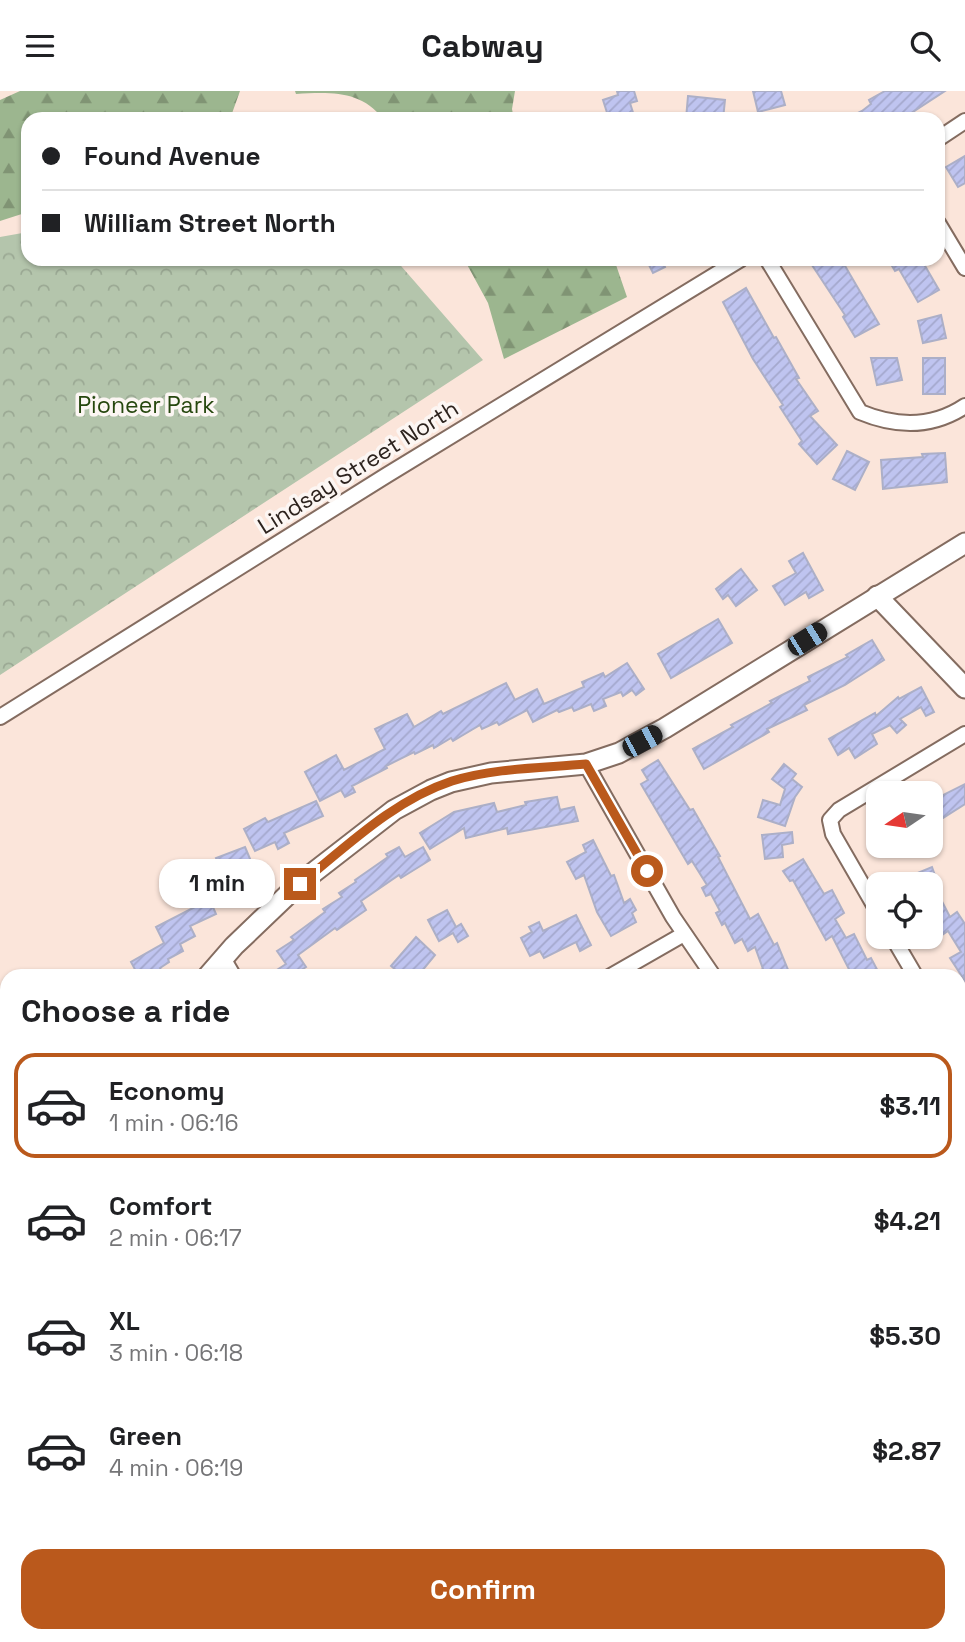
<!DOCTYPE html>
<meta charset="utf-8">
<style>
:root{--surface:#fff;--page:#f6f6f6;--text:#202124;--muted:#757577;--line:#e0e0e0;--accent:#ba591c}
body{margin:0;font-family:"Space Grotesk",sans-serif;background:var(--page);color:var(--text);height:100vh;display:flex;flex-direction:column;font-size:26px;white-space:nowrap}
*{box-sizing:border-box;margin:0}
p{font-size:23px;color:var(--muted)}
.icon{flex:none;width:38px;height:38px;fill:none;stroke:currentColor;stroke-width:2;stroke-linecap:round;stroke-linejoin:round}
.map{position:relative;flex:1;overflow:hidden}
.details{position:absolute;left:0px;top:878px;width:966px;height:674px;display:flex;flex-direction:column;background:var(--surface);border-radius:21px 21px 0 0;box-shadow:0 2px 5px #0004}
.details>*{flex:none}
.top-card{position:absolute;left:21px;top:21px;width:924px;height:154px;border-radius:21px;box-shadow:0 2px 5px #0004;display:grid;align-content:center;height:154px;padding:0 21px;background:var(--surface)}
.needle{width:46px;rotate:257deg}
.tools{position:absolute;left:866px;top:690px;display:grid;gap:14px}
.tools a{display:grid;place-items:center;width:77px;height:77px;border-radius:14px;background:var(--surface);box-shadow:0 2px 5px #0004;font-size:35px}
.end{position:absolute;width:32px;height:32px;margin:-16px;border:9px solid #ba591c;background:#fff;box-shadow:0 0 0 4px #fff}
.from{border-radius:50%}
.bubble{position:absolute;height:49px;border-radius:21px;background:var(--surface);box-shadow:0 2px 5px #0004;font-size:23px;font-weight:800;line-height:49px;text-align:center}
.car{position:absolute;width:21px;height:42px;margin:-21px -10px;border-radius:9px;box-shadow:0 0 5px 2px #0007;background:linear-gradient(#222 24%,#8ab4d8 0 40%,#222 0 76%,#8ab4d8 0 86%,#222 0)}
.top-card b{display:flex;align-items:center;gap:24px;height:66px;font-size:26px}
.top-card b+b{border-top:2px solid var(--line)}
.top-card i{width:18px;height:18px;background:var(--text)}
ul{padding:0;list-style:none}
li{display:flex;align-items:center;gap:21px;height:105px;margin:0 14px 10px;padding:0 7px;border:4px solid transparent;border-radius:21px}
li div{flex:1}
li b{display:block;font-size:26px}
li em{font-style:normal;font-weight:800}
li.active{border-color:var(--accent)}
li>.icon{width:63px;height:63px;stroke-width:1.5}
h2{padding:0 21px;font-size:32px;line-height:84px}
.action{display:flex;gap:14px;margin-top:auto;padding:14px 21px}
.action a{flex:1;height:80px;border-radius:21px;background:var(--accent);color:#fff;font-size:28px;font-weight:800;line-height:80px;text-align:center}
header{display:flex;justify-content:space-between;align-items:center;height:91px;padding:0 21px;background:var(--surface);font-size:32px;font-weight:800}
.map>svg:first-child{display:block}
.forest{fill:url(#forest-firs)}
.park{fill:url(#park-crowns)}
.building{fill:url(#building-hatch);stroke:#acafc7;stroke-width:2}
.lines{fill:none;stroke-linecap:round;stroke-linejoin:round}
.street-casing{stroke:#846c60;stroke-width:18}
.secondary-casing{stroke:#846c60;stroke-width:23}
.street{stroke:#fff;stroke-width:14}
.secondary{stroke:#fff;stroke-width:19}
.route{stroke:#ba591c;stroke-width:9}
.labels{text-anchor:middle;stroke-width:7;stroke-linejoin:round;paint-order:stroke}
.park-label{font-size:23px;fill:#26470e;stroke:#fcf6f3}
.street-label{font-size:23px;fill:#2d231e;stroke:#fcf6f3}
</style>
<header><svg class="icon" aria-label="menu" viewBox="0 0 24 24"><path d="M4 6h16M4 12h16M4 18h16"/></svg>Cabway<svg class="icon" aria-label="search" viewBox="0 0 24 24"><circle cx="10" cy="10" r="6"/><path d="M15 15l6 6"/></svg></header>
<div class="map">
<svg width="965" height="1551" viewBox="0 0 965 1551">
<defs>
<pattern id="forest-firs" width="22" height="20" patternUnits="userSpaceOnUse" patternTransform="scale(1.75)"><rect width="22" height="20" fill="#9cb68f"/><path d="M5 1l3.5 6h-7zM16 11l3.5 6h-7z" fill="#809474"/></pattern>
<pattern id="park-crowns" width="20" height="18" patternUnits="userSpaceOnUse" patternTransform="scale(1.75)"><rect width="20" height="18" fill="#b4c5ac"/><path d="M2 6a3 3 0 1 1 6 0M12 15a3 3 0 1 1 6 0" fill="none" stroke="#9ba994"/></pattern>
<pattern id="building-hatch" width="6" height="6" patternUnits="userSpaceOnUse" patternTransform="scale(1.75)"><rect width="6" height="6" fill="#bfc4f0"/><path d="M-1 1l2-2M0 6l6-6M5 7l2-2" fill="none" stroke="#a4a8cd"/></pattern>
</defs>
<rect width="100%" height="100%" fill="#fbe5da"/>
<!-- forest -->
<g class="forest">
<path d="M20 0H240L230 28H28V121L0 130V9Z"/>
<path d="M295 0H515L512 18 514 28H383C361 0 333 1 296 3Z"/>
<path d="M464 168H614L627 206 504 268 488 212Z"/>
</g>
<!-- park -->
<path class="park" d="M28 141V168H395L483 269 0 584V146Z"/>
<!-- building -->
<g class="building">
<path d="M617 0H634L637 10 630 12 635 28H609L603 9 618 4Z"/>
<path d="M753 0H781L785 14 758 21Z"/>
<path d="M885 0H945L902 28 900 24 893 28H846L862 20 871 13 869 9Z"/>
<path d="M688 5 725 9 723 28H686Z"/>
<path d="M965 65V92L958 96 946 76Z"/>
<path d="M646 168H661L665 176 653 182Z"/>
<path d="M808 168H841L879 233 855 246 843 226 845 224Z"/>
<path d="M888 168H921L939 199 918 211 899 178 895 180Z"/>
<path d="M746 197 774 247 776 246 799 287 796 288 818 320 810 325 837 354 817 373 799 353 802 350 780 316 783 314 753 268 723 211Z"/>
<path d="M941 224 946 247 923 252 918 230Z"/>
<path d="M871 267H897L902 289 877 294Z"/>
<rect x="923" y="267" width="22" height="36"/>
<path d="M847 360 869 371 855 399 833 388Z"/>
<path d="M945 362 947 391 883 398 881 369 923 366 922 363Z"/>
<path d="M803 462 823 499 809 507 806 501 785 514 773 495 796 482 789 470Z"/>
<path d="M741 478 757 499 736 515 728 504 723 508 716 498Z"/>
<path d="M718 528 732 552 671 587 658 563Z"/>
<path d="M872 549 884 569 845 594 804 614 807 619 767 638 769 641 704 678 693 658 733 636 731 634 772 612 770 610 810 590 808 586 848 566 846 564Z"/>
<path d="M627 572 644 598 636 604 632 599 623 605 621 601 603 608 606 615 594 620 591 613 574 620 572 616 559 621 557 619 533 631 527 619 499 634 497 631 482 638 480 634 453 650 451 647 434 657 433 654 415 663 414 661 386 675 387 677 352 695 355 701 345 706 341 699 320 710 305 681 336 664 344 679 385 658 375 638 407 623 414 636 441 620 443 623 506 592 515 609 537 598 544 613 584 596 582 591 603 582 605 586Z"/>
<path d="M921 596 934 621 926 625 921 616 900 628 906 634 897 642 890 634 872 643 877 653 855 667 849 657 838 664 829 648 875 622 876 625 898 606 899 608Z"/>
<path d="M658 669 690 719 693 718 720 765 718 766 750 828 758 823 774 854 777 852 791 886H746L763 878 755 856 748 860 742 848 735 852 725 832 722 834 716 822 720 820 711 803 706 805 702 797 707 794 692 770 688 773 641 693 648 689 642 679Z"/>
<path d="M784 673 796 683 792 688 802 696 795 706 785 735 758 726 763 709 780 714 785 698 772 688Z"/>
<path d="M965 693V713L935 732 931 725V710Z"/>
<path d="M557 706 560 719 574 716 578 730 508 743 507 737 466 747 464 737 430 758 420 742 454 721 494 712 497 721 526 714 525 711Z"/>
<path d="M316 710 323 725 284 742 289 752 278 758 275 751 255 760 244 738 265 727 268 731Z"/>
<path d="M792 741 793 752 782 754 783 766 765 768 762 744Z"/>
<path d="M593 749 611 785 614 784 624 812 630 808 636 819 632 822 636 831 611 845 597 821 584 784 576 788 567 771 586 761 583 754Z"/>
<path d="M245 756 256 782 244 787 243 784 218 794 224 808 212 814 216 823 190 835 195 845 180 853 183 860 168 868 169 871 160 877 165 886H139L131 871 164 852 156 836 197 815 191 800 198 797 195 791 221 779 216 767Z"/>
<path d="M399 756 405 766 423 756 430 769 401 787 399 784 361 810 366 819 337 839 335 837 298 864 306 876 291 886H266L286 873 277 860 294 849 291 846 325 821 323 818 342 806 339 802 356 791 355 789 388 766 386 763Z"/>
<path d="M803 768 824 803 832 799 844 822 835 828 846 847 854 843 867 869 871 867 881 886H853L832 845 826 849 793 789 790 790 783 780Z"/>
<path d="M932 776 938 793H933L950 826 957 821 965 833V890L950 867 961 861 948 840 939 846 931 834V793H891Z"/>
<path d="M447 819 456 836 461 833 468 845 458 851 453 842 439 850 428 829Z"/>
<path d="M576 824 591 854 580 860 576 851 544 867 540 860 530 865 521 847 532 841 529 836 539 831 543 840Z"/>
<path d="M416 846 435 864 417 886H404L391 875Z"/>
</g>
<g class="lines">
<!-- street casing -->
<g class="street-casing">
<g id="street">
<path d="M938 48 965 30"/>
<path d="M938 132 965 177"/>
<path d="M767 168 860 321C896 336 932 337 965 315"/>
<path d="M0 626 387 384 741 168"/>
<path d="M586 673 673 826 714 886"/>
<path d="M878 821 833 743 830 729 839 719 965 643"/>
<path d="M892 845 916 886"/>
<path d="M223 867 234 886"/>
<path d="M609 886 684 843"/>
<path d="M959 959 965 969"/>
<path d="M959 1182 965 1179"/>
<path d="M959 1410 965 1421"/>
<path d="M420 1545 424 1551"/>
<path d="M604 1545 607 1551"/>
<path d="M785 1545 789 1551"/>
</g>
</g>
<!-- secondary casing -->
<g class="secondary-casing">
<g id="secondary">
<path d="M877 505 965 597"/>
<path d="M207 886 234 855 300 792 394 719 431 699 451 691 491 682 586 673 619 662 665 637 965 452"/>
</g>
</g>
<!-- street -->
<use href="#street" class="street"/>
<!-- secondary -->
<use href="#secondary" class="secondary"/>
</g>
<g class="lines">
<!-- route -->
<path class="route" d="M300 793C347 755 394 709 452 690 494 677 542 677 586 673L647 780"/>
</g>
<g class="labels">
<!-- park labels -->
<g class="park-label">
<text x="146" y="322">Pioneer Park</text>
</g>
<!-- street labels -->
<g class="street-label">
<text transform="translate(358 376) rotate(-32)" y="8">Lindsay Street North</text>
</g>
</g>
</svg>
<div class="tools">
<a><svg class="needle" viewBox="-14 -14 28 28"><path d="M0-13l5 13h-10z" fill="#e53935"/><path d="M0 13l5-13h-10z" fill="#757577"/></svg></a>
<a><svg class="icon" aria-label="locate" viewBox="0 0 24 24"><circle cx="12" cy="12" r="6"/><path d="M12 2v4M12 18v4M2 12h4M18 12h4"/></svg></a>
</div>
<i class="end from" style="left:647px;top:780px"></i>
<i class="end" style="left:300px;top:793px"></i>
<div class="bubble" style="left:159px;top:768px;width:116px">1 min</div>
<i class="car" style="left:807px;top:548px;rotate:58deg"></i>
<i class="car" style="left:642px;top:650px;rotate:62deg"></i>
<div class="top-card">
<b><i class="from"></i>Found Avenue</b>
<b><i></i>William Street North</b>
</div>
<section class="details">
<h2>Choose a ride</h2>
<ul>
<li class="active"><svg class="icon" aria-label="car" viewBox="0 0 24 24"><path d="M5 17H2v-5l4-1 3-4h7l3 4 3 1v5h-3M9 17h6M6 11h13"/><circle cx="7" cy="17" r="2"/><circle cx="17" cy="17" r="2"/></svg><div><b>Economy</b><p>1 min · 06:16</p></div><em>$3.11</em></li>
<li><svg class="icon" aria-label="car" viewBox="0 0 24 24"><path d="M5 17H2v-5l4-1 3-4h7l3 4 3 1v5h-3M9 17h6M6 11h13"/><circle cx="7" cy="17" r="2"/><circle cx="17" cy="17" r="2"/></svg><div><b>Comfort</b><p>2 min · 06:17</p></div><em>$4.21</em></li>
<li><svg class="icon" aria-label="car" viewBox="0 0 24 24"><path d="M5 17H2v-5l4-1 3-4h7l3 4 3 1v5h-3M9 17h6M6 11h13"/><circle cx="7" cy="17" r="2"/><circle cx="17" cy="17" r="2"/></svg><div><b>XL</b><p>3 min · 06:18</p></div><em>$5.30</em></li>
<li><svg class="icon" aria-label="car" viewBox="0 0 24 24"><path d="M5 17H2v-5l4-1 3-4h7l3 4 3 1v5h-3M9 17h6M6 11h13"/><circle cx="7" cy="17" r="2"/><circle cx="17" cy="17" r="2"/></svg><div><b>Green</b><p>4 min · 06:19</p></div><em>$2.87</em></li>
</ul>
<div class="action"><a>Confirm</a></div>
</section>
</div>
